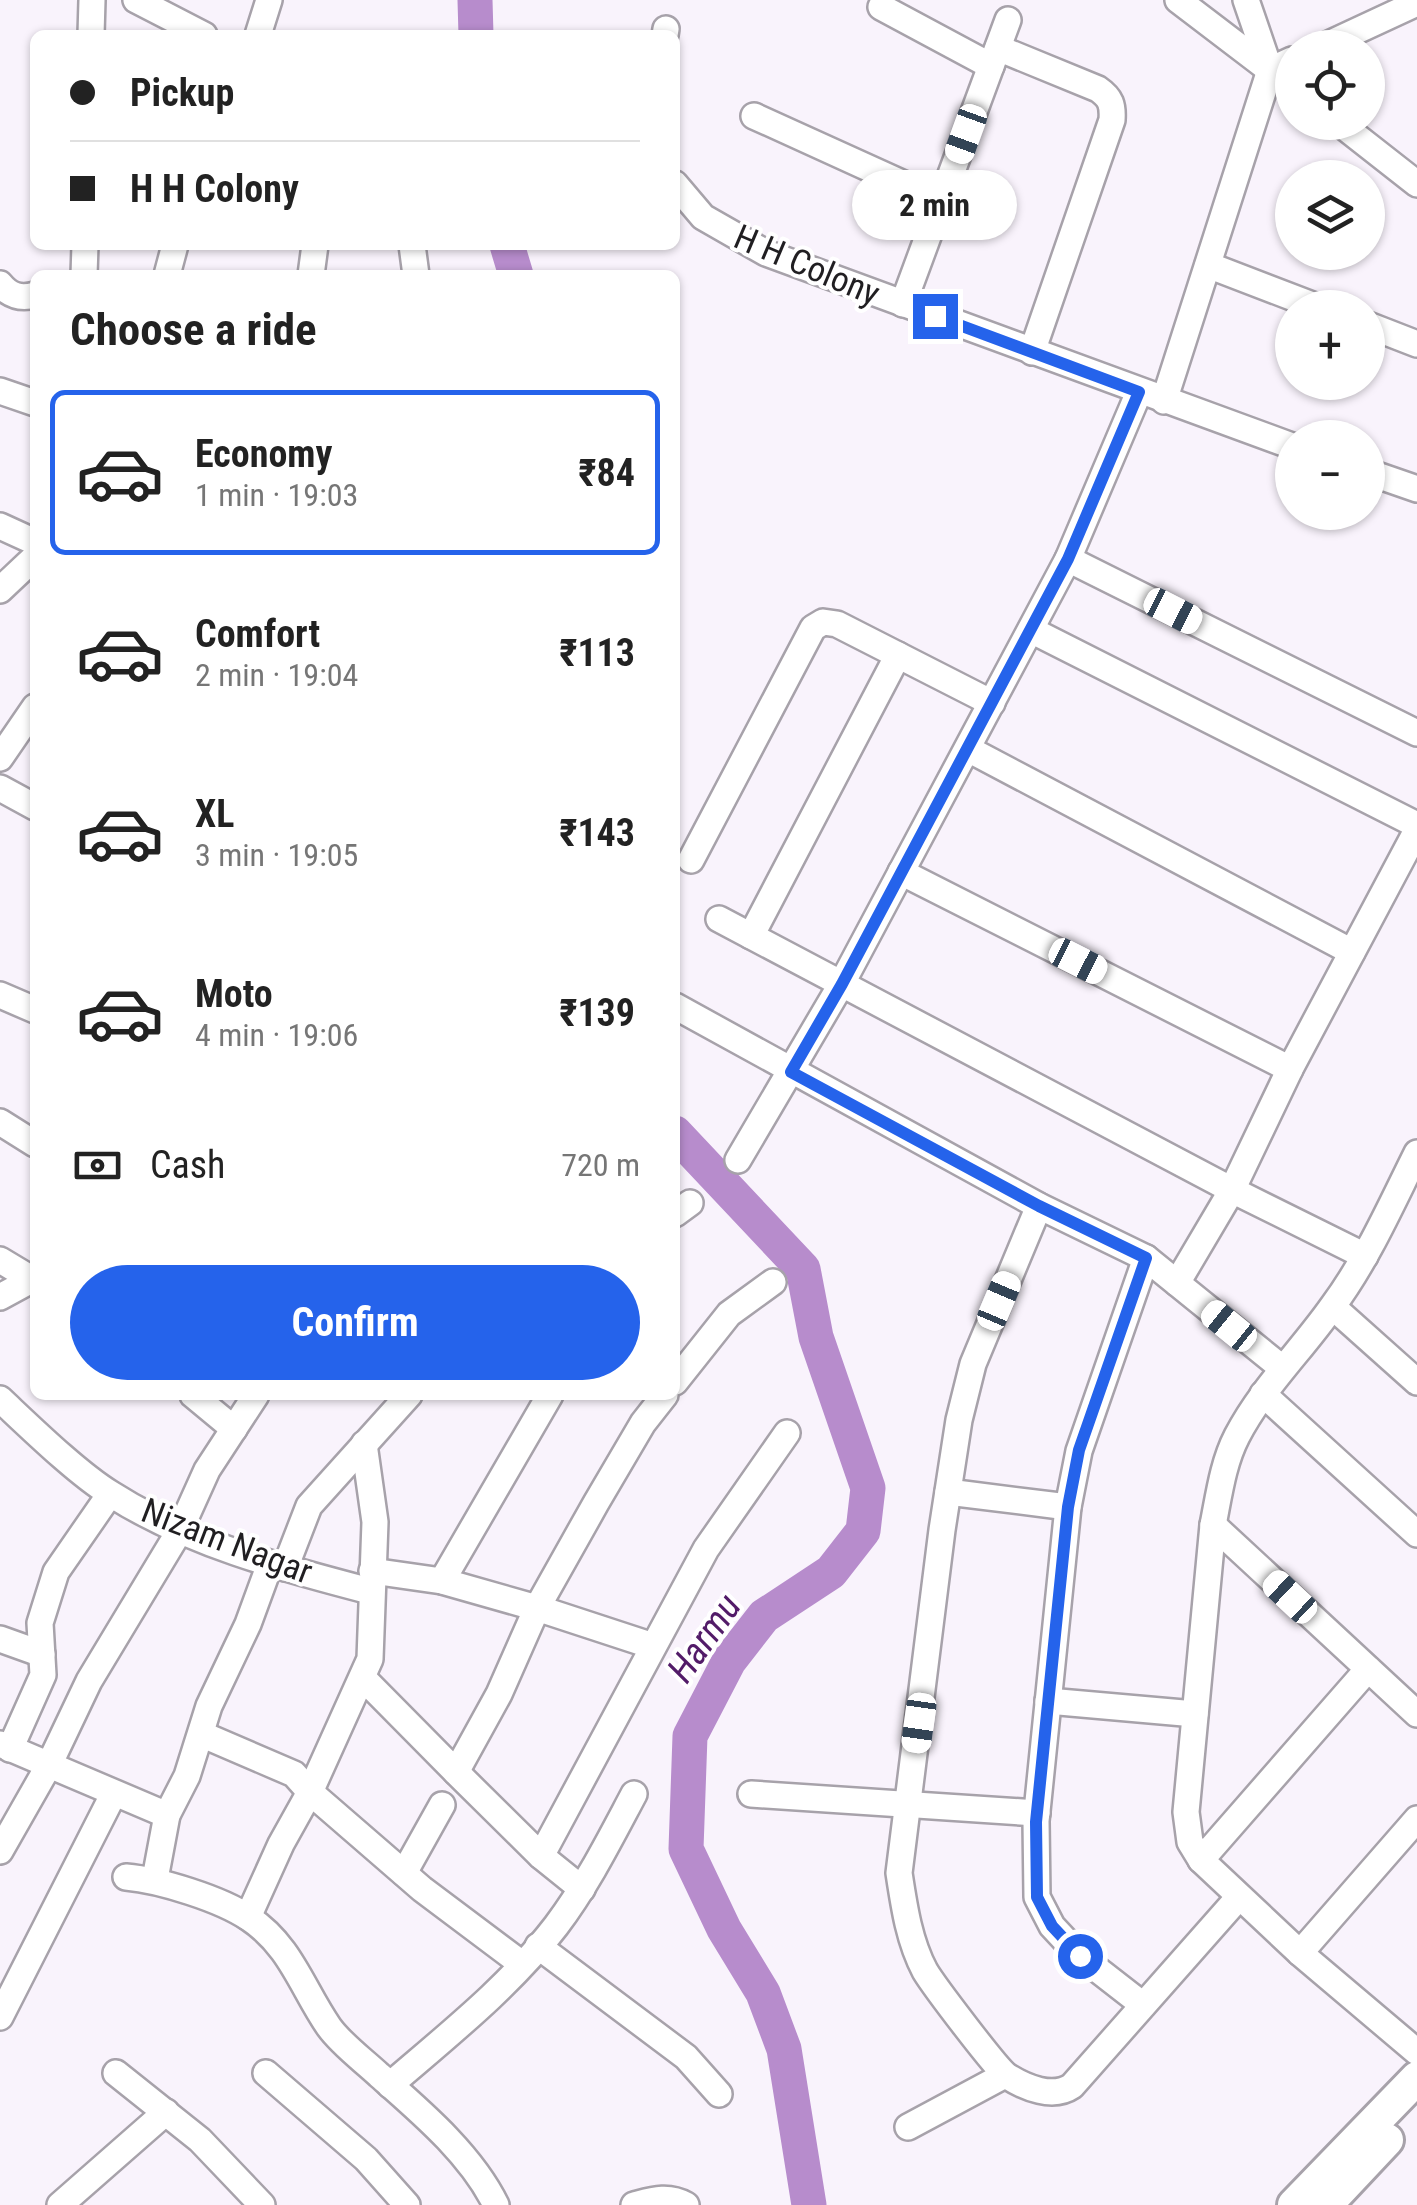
<!DOCTYPE html>
<meta charset="utf-8">
<style>
:root{--surface:#fff;--page:#f2f2f2;--text:#222;--muted:#767676;--line:#e0e0e0;--accent:#2563eb}
body{margin:0;font-family:"Roboto Condensed",sans-serif;background:var(--page);color:var(--text);height:100vh;display:flex;flex-direction:column;font-size:38px;white-space:nowrap}
*{box-sizing:border-box;margin:0}
p{font-size:32px;color:var(--muted)}
.icon{flex:none;width:55px;height:55px;fill:none;stroke:currentColor;stroke-width:2;stroke-linecap:round;stroke-linejoin:round}
.map{position:relative;flex:1;overflow:hidden}
.panel{position:absolute;left:30px;top:270px;width:650px;height:1130px;display:flex;flex-direction:column;background:var(--surface);border-radius:15px;box-shadow:0 2px 8px #0004}
.panel>*{flex:none}
.guide{position:absolute;left:30px;top:30px;width:650px;height:220px;border-radius:15px;box-shadow:0 2px 8px #0004;display:grid;align-content:center;height:220px;padding:0 40px;background:var(--surface)}
.controls{position:absolute;left:1275px;top:30px;display:grid;gap:20px}
.controls a{display:grid;place-items:center;width:110px;height:110px;border-radius:50%;background:var(--surface);box-shadow:0 2px 8px #0004;font-size:50px}
.end{position:absolute;width:45px;height:45px;margin:-22px;border:12px solid #2563eb;background:#fff;box-shadow:0 0 0 5px #fff}
.from{border-radius:50%}
.bubble{position:absolute;height:70px;border-radius:35px;background:var(--surface);box-shadow:0 2px 8px #0004;font-size:32px;font-weight:700;line-height:70px;text-align:center}
.car{position:absolute;width:30px;height:60px;margin:-30px -15px;border-radius:12px;box-shadow:0 0 8px 2px #0007;background:linear-gradient(#fff 24%,#345 0 40%,#fff 0 76%,#345 0 86%,#fff 0)}
.guide b{display:flex;align-items:center;gap:35px;height:95px;font-size:38px}
.guide b+b{border-top:2px solid var(--line)}
.guide i{width:25px;height:25px;background:var(--text)}
ul{padding:0;list-style:none}
li{display:flex;align-items:center;gap:30px;height:165px;margin:0 20px 15px;padding:0 20px;border:5px solid transparent;border-radius:15px}
li div{flex:1}
li b{display:block;font-size:38px}
li em{font-style:normal;font-weight:700}
li.on{border-color:var(--accent)}
li>.icon{width:90px;height:90px;stroke-width:1.5}
h2{padding:0 40px;font-size:45px;line-height:120px}
.pay{display:flex;align-items:center;gap:25px;height:110px;padding:0 40px;font-size:38px}
.pay p{margin-inline-start:auto}
.button{display:flex;gap:20px;margin-top:auto;padding:20px 40px}
.button a{flex:1;height:115px;border-radius:60px;background:var(--accent);color:#fff;font-size:40px;font-weight:700;line-height:115px;text-align:center}
.map>svg:first-child{display:block}
.lines{fill:none;stroke-linecap:round;stroke-linejoin:round}
.river{stroke:#b78ccc;stroke-width:35}
.minor-casing{stroke:#a7a2aa;stroke-width:30}
.major-casing{stroke:#a7a2aa;stroke-width:38}
.minor{stroke:#fff;stroke-width:25}
.major{stroke:#fff;stroke-width:32}
.route{stroke:#2563eb;stroke-width:12}
.labels{text-anchor:middle;stroke-width:8;stroke-linejoin:round;paint-order:stroke}
.street-label{font-size:35px;fill:#201e21;stroke:#fff}
.water-label{font-size:38px;font-style:italic;fill:#521b68;stroke:#fff}
</style>
<div class="map">
<svg width="1417" height="2205" viewBox="0 0 1417 2205">
<rect width="100%" height="100%" fill="#f9f3fc"/>
<g class="lines">
<!-- river -->
<g class="river">
<path d="M475 0 476 35"/>
<path d="M507 245 516 275"/>
<path d="M675 1133 803 1269 816 1337 868 1488 863 1531 831 1572 764 1616 729 1661 690 1736 686 1849 724 1929 763 1993 784 2049 809 2205"/>
</g>
<!-- minor casing -->
<g class="minor-casing">
<g id="minor">
<path d="M136 0 204 35"/>
<path d="M1178 0 1292 87"/>
<path d="M1246 0 1270 70"/>
<path d="M881 7 991 66"/>
<path d="M91 35 92 0"/>
<path d="M258 35 269 0"/>
<path d="M665 35 666 29"/>
<path d="M998 48 1098 89C1111 98 1113 105 1112 120L1032 352"/>
<path d="M1320 48 1417 3"/>
<path d="M754 116 941 201"/>
<path d="M1338 122 1417 184"/>
<path d="M675 184 703 217 766 253 1292 446"/>
<path d="M412 245 416 275"/>
<path d="M1208 265 1320 308"/>
<path d="M84 275 85 245"/>
<path d="M167 275 175 245"/>
<path d="M311 275 315 245"/>
<path d="M0 284C10 296 20 299 35 295"/>
<path d="M903 304 1008 20"/>
<path d="M1368 325 1417 344"/>
<path d="M0 391 35 403"/>
<path d="M1164 401 1270 70 1292 60"/>
<path d="M1368 472 1417 489"/>
<path d="M0 526 35 542"/>
<path d="M1068 559 1417 733"/>
<path d="M0 590 35 557"/>
<path d="M1031 630 1417 825"/>
<path d="M968 749 1352 952"/>
<path d="M0 758 35 707"/>
<path d="M0 788 35 807"/>
<path d="M691 860 813 628 823 622 837 624 992 703"/>
<path d="M901 872 1290 1069"/>
<path d="M719 919 1232 1190 1365 1256"/>
<path d="M751 936 898 655"/>
<path d="M0 995 35 1010"/>
<path d="M675 1006 1039 1206 1146 1258 1282 1368"/>
<path d="M0 1122 35 1144"/>
<path d="M1417 1153C1391 1205 1367 1260 1332 1307 1301 1351 1262 1388 1237 1436 1223 1463 1219 1495 1213 1525L1186 1812 1190 1842 1201 1860 1300 1953 1417 2052"/>
<path d="M738 1160 842 983 1068 559 1139 392"/>
<path d="M1039 1206 973 1364 959 1420 942 1530 899 1873C904 1906 909 1941 925 1971 934 1986 996 2068 1007 2076 1026 2088 1053 2099 1072 2086L1239 1897"/>
<path d="M675 1214 690 1203"/>
<path d="M0 1260 35 1281"/>
<path d="M1177 1283 1232 1190 1290 1069 1417 830"/>
<path d="M0 1297 35 1278"/>
<path d="M1333 1307 1417 1382"/>
<path d="M675 1382 729 1314 773 1282"/>
<path d="M1263 1394 1417 1534"/>
<path d="M193 1395 234 1429"/>
<path d="M0 1399C31 1428 77 1473 111 1494 189 1544 282 1568 370 1591"/>
<path d="M948 1492 1068 1507"/>
<path d="M1213 1525 1417 1714"/>
<path d="M285 1568 309 1506 409 1395"/>
<path d="M372 1571 442 1581 537 1608 653 1646"/>
<path d="M442 1581 550 1395"/>
<path d="M0 1639 42 1654"/>
<path d="M363 1678 456 1772 499 1694 537 1608 596 1503 643 1423 665 1395"/>
<path d="M1048 1701 1195 1714"/>
<path d="M201 1734 294 1774 310 1792 422 1889 522 1964"/>
<path d="M0 1744 167 1815"/>
<path d="M10 1749 43 1675 40 1623 56 1572 110 1494"/>
<path d="M456 1772 541 1856 582 1889"/>
<path d="M751 1794 1037 1813"/>
<path d="M0 1851 49 1765 89 1681 180 1530 207 1470 256 1395"/>
<path d="M541 1856 706 1549 787 1433"/>
<path d="M1201 1860 1368 1669"/>
<path d="M404 1873 442 1805"/>
<path d="M126 1877C160 1880 221 1899 249 1918 291 1946 302 1988 329 2027 342 2045 363 2060 379 2075 421 2112 471 2154 496 2205"/>
<path d="M155 1879 167 1815 187 1776 209 1706 248 1624 270 1564"/>
<path d="M248 1917 281 1844 310 1792 370 1659 375 1522 364 1444"/>
<path d="M538 1946 686 2057 719 2094"/>
<path d="M1300 1953 1417 1819"/>
<path d="M1143 2005 1080 1956 1052 1926 1037 1897 1036 1821 1068 1507 1079 1451 1146 1258"/>
<path d="M0 2017 113 1795"/>
<path d="M116 2073 200 2140 262 2205"/>
<path d="M266 2073 366 2159 407 2205"/>
<path d="M390 2085C448 2035 510 1986 556 1926 587 1885 610 1839 634 1794"/>
<path d="M908 2127 1005 2075"/>
<path d="M60 2205 166 2112"/>
<path d="M634 2205C653 2200 668 2195 686 2205"/>
</g>
</g>
<!-- major casing -->
<g class="major-casing">
<g id="major">
<path d="M1294 2205 1417 2078"/>
<path d="M1326 2205 1387 2140"/>
</g>
</g>
<!-- minor -->
<use href="#minor" class="minor"/>
<!-- major -->
<use href="#major" class="major"/>
</g>
<g class="lines">
<!-- route -->
<path class="route" d="M935 316 1139 392 1068 559 842 984 791 1072 1039 1206 1146 1258 1079 1450 1068 1507 1036 1822 1037 1897 1052 1926 1080 1956"/>
</g>
<g class="labels">
<!-- street labels -->
<g class="street-label">
<text transform="translate(807 265) rotate(23)" y="12">H H Colony</text>
<text transform="translate(227 1541) rotate(21)" y="12">Nizam Nagar</text>
</g>
<!-- water labels -->
<g class="water-label">
<text transform="translate(704 1638) rotate(-55)" y="13">Harmu</text>
</g>
</g>
</svg>
<div class="controls">
<a><svg class="icon" aria-label="locate" viewBox="0 0 24 24"><circle cx="12" cy="12" r="6"/><path d="M12 2v4M12 18v4M2 12h4M18 12h4"/></svg></a>
<a><svg class="icon" aria-label="layers" viewBox="0 0 24 24"><path d="M12 4l9 5-9 5-9-5zM3 14l9 5 9-5"/></svg></a>
<a>+</a>
<a>−</a>
</div>
<i class="end from" style="left:1080px;top:1956px"></i>
<i class="end" style="left:935px;top:316px"></i>
<div class="bubble" style="left:852px;top:170px;width:165px">2 min</div>
<i class="car" style="left:966px;top:134px;rotate:200deg"></i>
<i class="car" style="left:1173px;top:611px;rotate:117deg"></i>
<i class="car" style="left:1078px;top:961px;rotate:117deg"></i>
<i class="car" style="left:999px;top:1301px;rotate:23deg"></i>
<i class="car" style="left:1229px;top:1326px;rotate:309deg"></i>
<i class="car" style="left:1290px;top:1597px;rotate:313deg"></i>
<i class="car" style="left:919px;top:1723px;rotate:188deg"></i>
<div class="guide">
<b><i class="from"></i>Pickup</b>
<b><i></i>H H Colony</b>
</div>
<section class="panel">
<h2>Choose a ride</h2>
<ul>
<li class="on"><svg class="icon" aria-label="car" viewBox="0 0 24 24"><path d="M5 17H2v-5l4-1 3-4h7l3 4 3 1v5h-3M9 17h6M6 11h13"/><circle cx="7" cy="17" r="2"/><circle cx="17" cy="17" r="2"/></svg><div><b>Economy</b><p>1 min · 19:03</p></div><em>₹84</em></li>
<li><svg class="icon" aria-label="car" viewBox="0 0 24 24"><path d="M5 17H2v-5l4-1 3-4h7l3 4 3 1v5h-3M9 17h6M6 11h13"/><circle cx="7" cy="17" r="2"/><circle cx="17" cy="17" r="2"/></svg><div><b>Comfort</b><p>2 min · 19:04</p></div><em>₹113</em></li>
<li><svg class="icon" aria-label="car" viewBox="0 0 24 24"><path d="M5 17H2v-5l4-1 3-4h7l3 4 3 1v5h-3M9 17h6M6 11h13"/><circle cx="7" cy="17" r="2"/><circle cx="17" cy="17" r="2"/></svg><div><b>XL</b><p>3 min · 19:05</p></div><em>₹143</em></li>
<li><svg class="icon" aria-label="car" viewBox="0 0 24 24"><path d="M5 17H2v-5l4-1 3-4h7l3 4 3 1v5h-3M9 17h6M6 11h13"/><circle cx="7" cy="17" r="2"/><circle cx="17" cy="17" r="2"/></svg><div><b>Moto</b><p>4 min · 19:06</p></div><em>₹139</em></li>
</ul>
<div class="pay"><svg class="icon" aria-label="cash" viewBox="0 0 24 24"><path d="M3 7h18v10H3z"/><circle cx="12" cy="12" r="2"/></svg>Cash<p>720 m</p></div>
<div class="button"><a>Confirm</a></div>
</section>
</div>
